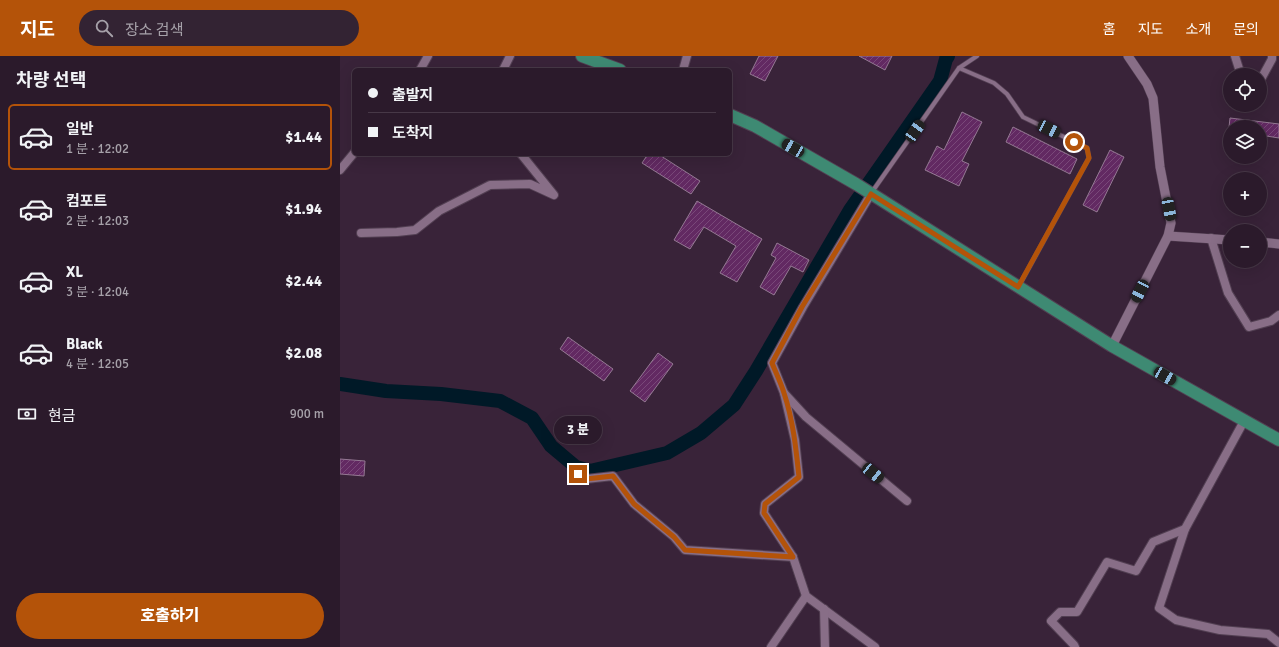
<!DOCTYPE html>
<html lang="ko">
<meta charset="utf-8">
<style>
:root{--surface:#2b1a2b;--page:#332333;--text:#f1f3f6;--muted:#a6a1a9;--line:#473847;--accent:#b45309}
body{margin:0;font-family:Signika,"Noto Sans KR",sans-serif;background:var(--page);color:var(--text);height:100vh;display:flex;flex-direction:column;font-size:15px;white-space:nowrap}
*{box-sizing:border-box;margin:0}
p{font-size:13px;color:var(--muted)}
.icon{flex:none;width:22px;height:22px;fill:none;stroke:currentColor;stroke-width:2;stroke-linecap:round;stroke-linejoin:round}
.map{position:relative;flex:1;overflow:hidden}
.details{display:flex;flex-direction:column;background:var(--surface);width:340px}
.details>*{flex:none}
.guide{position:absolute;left:12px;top:12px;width:380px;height:88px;border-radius:6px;box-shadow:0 4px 16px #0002,0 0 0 1px var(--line);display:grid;align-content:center;height:88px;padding:0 16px;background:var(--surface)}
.tools{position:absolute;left:883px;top:12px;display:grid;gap:8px}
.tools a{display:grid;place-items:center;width:44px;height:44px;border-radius:50%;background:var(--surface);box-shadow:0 4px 16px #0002,0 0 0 1px var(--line);font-size:20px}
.end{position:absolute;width:18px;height:18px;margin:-9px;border:5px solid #b45309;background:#fff;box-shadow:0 0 0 2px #fff}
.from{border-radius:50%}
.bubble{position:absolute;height:28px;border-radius:14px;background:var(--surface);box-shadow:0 4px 16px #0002,0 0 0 1px var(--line);font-size:13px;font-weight:800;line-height:28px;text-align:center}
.car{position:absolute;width:12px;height:24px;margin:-12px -6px;border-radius:5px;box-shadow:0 0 3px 1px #0007;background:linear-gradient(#222 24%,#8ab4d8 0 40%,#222 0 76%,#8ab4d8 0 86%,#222 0)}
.guide b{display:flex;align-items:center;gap:14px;height:38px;font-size:15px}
.guide b+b{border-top:1px solid var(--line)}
.guide i{width:10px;height:10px;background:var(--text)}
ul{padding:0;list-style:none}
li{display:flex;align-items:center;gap:12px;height:66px;margin:0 8px 6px;padding:0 8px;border:2px solid transparent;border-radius:6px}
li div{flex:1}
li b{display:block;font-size:15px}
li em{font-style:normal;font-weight:800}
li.on{border-color:var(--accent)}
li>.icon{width:36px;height:36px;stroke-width:1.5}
h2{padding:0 16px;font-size:18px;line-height:48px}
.pay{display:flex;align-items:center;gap:10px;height:44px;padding:0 16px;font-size:15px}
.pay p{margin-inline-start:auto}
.cta{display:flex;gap:8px;margin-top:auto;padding:8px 16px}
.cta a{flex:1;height:46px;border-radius:24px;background:var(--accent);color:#fff;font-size:16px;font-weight:800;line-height:46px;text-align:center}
header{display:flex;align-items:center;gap:24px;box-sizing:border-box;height:56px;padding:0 20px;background:var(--accent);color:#fff}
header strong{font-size:19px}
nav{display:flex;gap:22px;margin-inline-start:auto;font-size:14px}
.search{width:280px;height:36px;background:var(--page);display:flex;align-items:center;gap:10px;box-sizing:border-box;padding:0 14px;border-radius:22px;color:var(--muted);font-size:15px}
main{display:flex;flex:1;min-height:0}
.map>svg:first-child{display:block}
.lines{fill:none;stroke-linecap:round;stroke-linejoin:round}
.river{stroke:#001927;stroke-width:14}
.building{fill:url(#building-hatch);stroke:#947993}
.service-casing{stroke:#523f52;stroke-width:5.5}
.minor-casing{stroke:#523f52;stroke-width:10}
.tertiary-casing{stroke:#523f52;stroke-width:10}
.primary-casing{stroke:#523f52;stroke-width:14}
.service{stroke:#886e87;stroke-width:4}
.minor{stroke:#886e87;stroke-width:8}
.tertiary{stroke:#886e87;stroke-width:9}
.primary{stroke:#3e8a73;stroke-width:12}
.route{stroke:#b45309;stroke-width:5}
</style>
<header>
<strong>지도</strong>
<div class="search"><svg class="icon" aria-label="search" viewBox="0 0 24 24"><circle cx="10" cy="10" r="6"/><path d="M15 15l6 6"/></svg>장소 검색</div>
<nav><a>홈</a><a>지도</a><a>소개</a><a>문의</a></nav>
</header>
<main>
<section class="details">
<h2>차량 선택</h2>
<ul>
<li class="on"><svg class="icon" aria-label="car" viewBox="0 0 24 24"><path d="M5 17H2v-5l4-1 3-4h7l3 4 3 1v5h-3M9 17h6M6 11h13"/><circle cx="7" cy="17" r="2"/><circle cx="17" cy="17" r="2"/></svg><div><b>일반</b><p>1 분 · 12:02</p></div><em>$1.44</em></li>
<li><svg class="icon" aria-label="car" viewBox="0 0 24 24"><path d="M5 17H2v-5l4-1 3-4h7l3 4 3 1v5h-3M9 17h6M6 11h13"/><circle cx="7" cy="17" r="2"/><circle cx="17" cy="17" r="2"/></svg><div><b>컴포트</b><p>2 분 · 12:03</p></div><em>$1.94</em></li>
<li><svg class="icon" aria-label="car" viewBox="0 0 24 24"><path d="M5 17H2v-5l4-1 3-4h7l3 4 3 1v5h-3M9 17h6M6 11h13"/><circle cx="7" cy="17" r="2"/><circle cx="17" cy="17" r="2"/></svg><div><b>XL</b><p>3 분 · 12:04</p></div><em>$2.44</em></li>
<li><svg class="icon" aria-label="car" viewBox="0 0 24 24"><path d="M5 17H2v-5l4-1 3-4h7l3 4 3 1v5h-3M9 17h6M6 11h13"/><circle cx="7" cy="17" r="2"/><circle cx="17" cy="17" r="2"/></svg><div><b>Black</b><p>4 분 · 12:05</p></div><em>$2.08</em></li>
</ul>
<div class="pay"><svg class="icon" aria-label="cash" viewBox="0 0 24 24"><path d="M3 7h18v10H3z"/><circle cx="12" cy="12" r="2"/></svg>현금<p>900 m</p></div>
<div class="cta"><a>호출하기</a></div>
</section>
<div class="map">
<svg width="939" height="591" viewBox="0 0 939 591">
<defs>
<pattern id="building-hatch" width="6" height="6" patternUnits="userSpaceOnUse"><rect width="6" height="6" fill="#622962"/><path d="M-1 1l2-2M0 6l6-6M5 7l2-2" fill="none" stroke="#794879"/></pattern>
</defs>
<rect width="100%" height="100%" fill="#392339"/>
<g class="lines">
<!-- river -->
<path class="river" d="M0 328 46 335 101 338 160 345 192 362 211 390 236 411 250 415 327 397 361 377 394 349 416 315 510 154 600 25 606 3 608 0"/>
</g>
<!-- building -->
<g class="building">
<path d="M419 0H438L425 25 410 18Z"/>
<path d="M519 0H552L545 14Z"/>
<path d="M622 56 642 66 622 105 629 108 619 130 585 114 597 90 604 94Z"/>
<path d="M890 62 939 68V82L920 79V71H889Z"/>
<path d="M673 71 737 103 730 118 666 86Z"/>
<path d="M770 94 784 101 757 156 743 149Z"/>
<path d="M308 98H318L360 125 351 138 302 107Z"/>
<path d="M357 145 422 183 397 226 380 217 396 190 364 171 350 193 334 184Z"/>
<path d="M437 187 469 204 463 216 451 210 434 239 420 231 436 202 431 199Z"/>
<path d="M228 281 273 313 264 325 220 293Z"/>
<path d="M318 297 333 308 305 346 290 335Z"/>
<path d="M0 403 25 405 24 420 0 418Z"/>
</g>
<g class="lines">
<!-- service casing -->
<g class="service-casing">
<g id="service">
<path d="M619 12 654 27 667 38 683 61 747 92 749 102 679 230"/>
<path d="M532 136 619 12 637 0"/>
</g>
</g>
<!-- minor casing -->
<g class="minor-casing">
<g id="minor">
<path d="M895 0 901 19"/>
<path d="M80 14 88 0"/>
<path d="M163 14 170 0"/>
<path d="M343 14 347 0"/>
<path d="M920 25 932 3V0"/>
<path d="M0 114 14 97"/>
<path d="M531 138 463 251 432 307 444 337 466 361 567 445"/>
<path d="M21 177 57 176 75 174 99 155 150 129 190 128 214 139 181 98"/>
<path d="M871 182 888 237 909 271 931 265 939 259"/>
<path d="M444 337 455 384 459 421 425 448 424 457 453 501 466 540 535 591"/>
<path d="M238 418 246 423 273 420 294 448 334 481 345 494 453 501"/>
<path d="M845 473 819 552 836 564 880 574 928 578 939 587"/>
<path d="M484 553 485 591"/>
<path d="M431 591 466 540"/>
<path d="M735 591 734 589 711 565 720 556H737L767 506 796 515 813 486 845 473 904 365"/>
</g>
</g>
<!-- tertiary casing -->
<g class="tertiary-casing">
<g id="tertiary">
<path d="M828 180 890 184"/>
<path d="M920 186 939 188"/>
<path d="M772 290 828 180 831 167 820 111 813 42 807 28 788 0"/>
</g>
</g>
<!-- primary casing -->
<g class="primary-casing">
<g id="primary">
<path d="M242 0 280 14"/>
<path d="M390 59 415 70 516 128 772 290 939 384"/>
</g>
</g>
<!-- service -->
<use href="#service" class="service"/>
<!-- minor -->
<use href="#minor" class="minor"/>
<!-- tertiary -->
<use href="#tertiary" class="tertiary"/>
<!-- primary -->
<use href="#primary" class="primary"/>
</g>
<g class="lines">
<!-- route -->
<path class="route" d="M238 418 246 423 273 420 294 448 334 481 345 494 453 501 424 457 425 448 459 421C456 392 453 364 444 337 441 327 436 317 432 307L462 251 531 138 678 231 749 102 747 92 734 86"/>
</g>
</svg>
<div class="tools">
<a><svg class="icon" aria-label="locate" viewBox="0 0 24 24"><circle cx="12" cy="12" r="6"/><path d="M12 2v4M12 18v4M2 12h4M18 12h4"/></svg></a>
<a><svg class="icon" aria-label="layers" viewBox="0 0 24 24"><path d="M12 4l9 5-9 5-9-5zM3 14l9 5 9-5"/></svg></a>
<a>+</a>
<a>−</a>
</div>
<i class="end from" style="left:734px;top:86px"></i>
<i class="end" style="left:238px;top:418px"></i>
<div class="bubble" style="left:214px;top:360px;width:48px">3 분</div>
<i class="car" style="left:709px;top:73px;rotate:116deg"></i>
<i class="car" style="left:575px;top:75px;rotate:35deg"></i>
<i class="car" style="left:453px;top:92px;rotate:300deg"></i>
<i class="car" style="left:829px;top:153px;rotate:169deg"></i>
<i class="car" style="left:800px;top:235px;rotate:207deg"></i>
<i class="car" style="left:825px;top:320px;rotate:120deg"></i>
<i class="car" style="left:533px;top:417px;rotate:129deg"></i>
<div class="guide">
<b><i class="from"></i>출발지</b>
<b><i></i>도착지</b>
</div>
</div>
</main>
